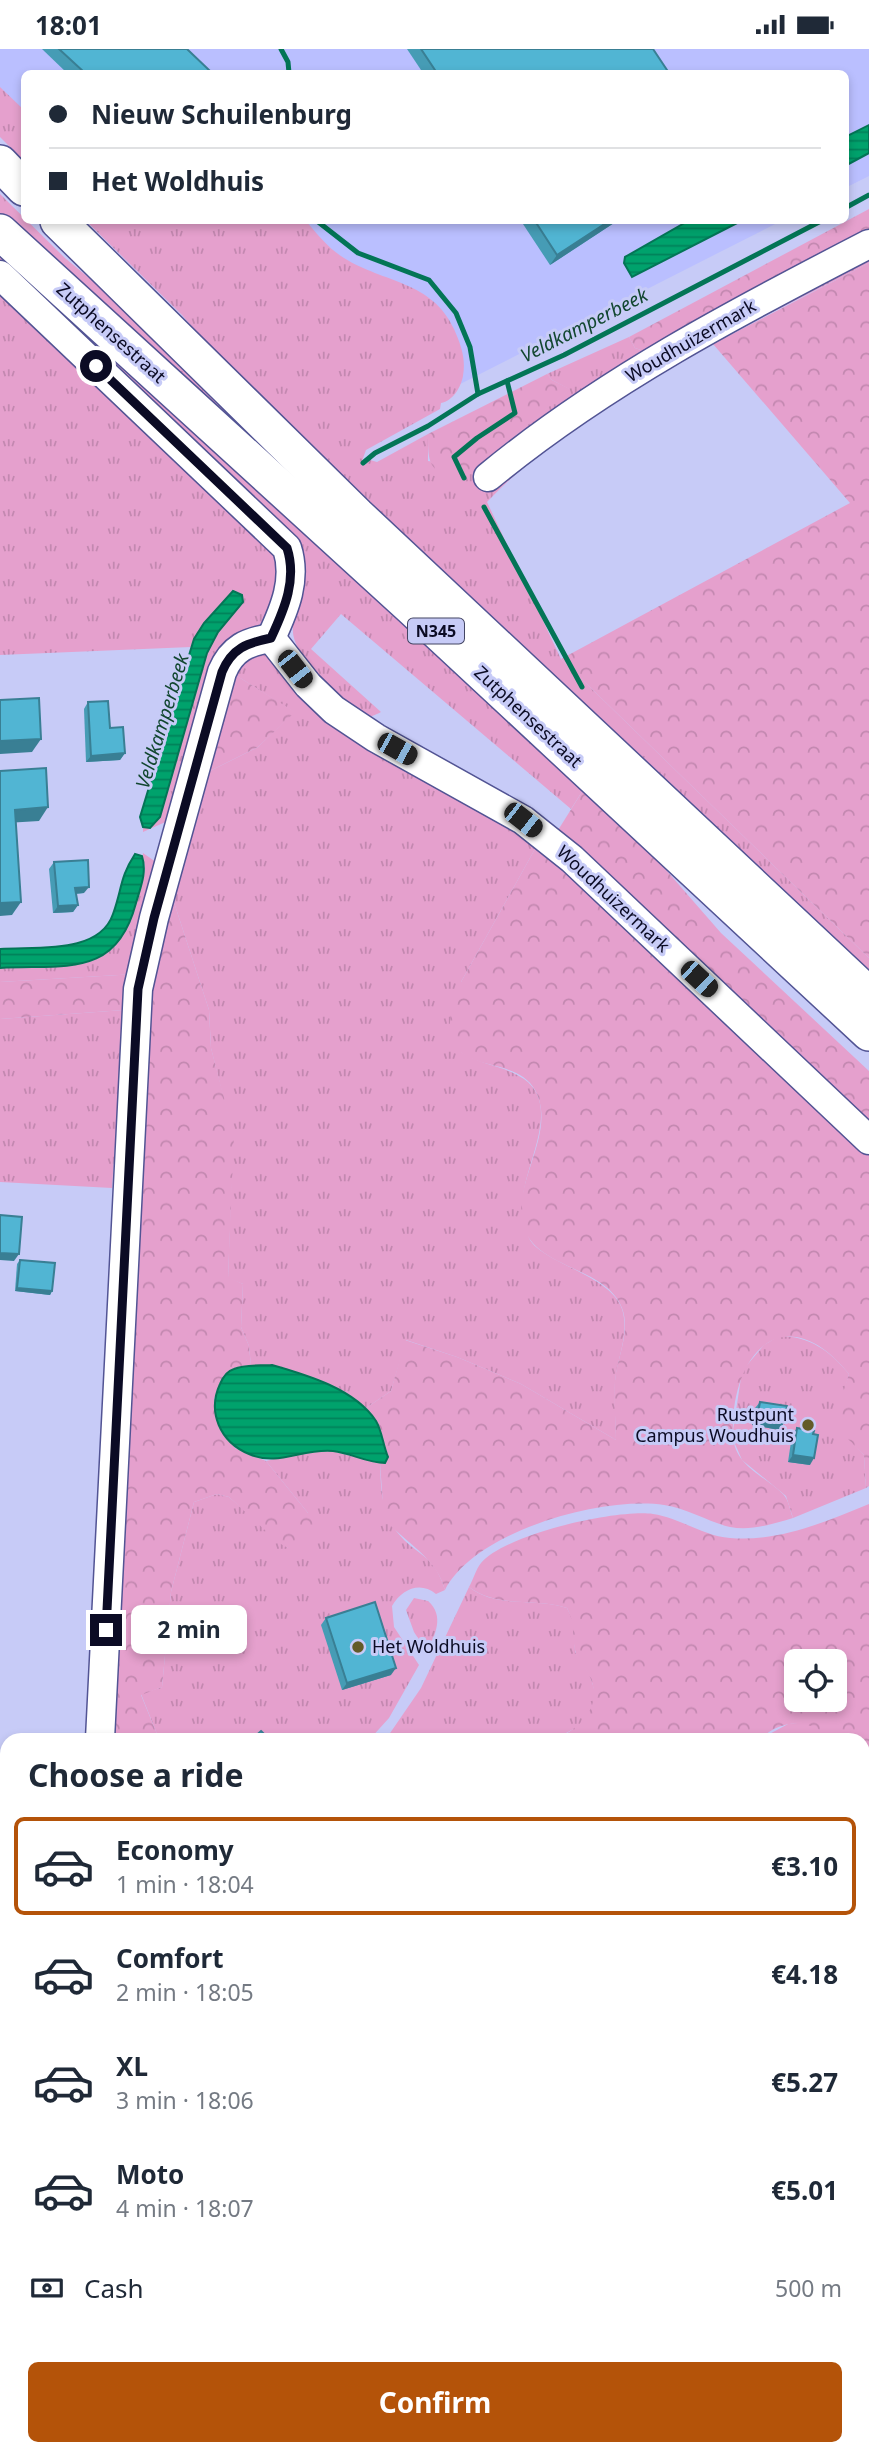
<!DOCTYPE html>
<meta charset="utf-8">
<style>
:root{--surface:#fff;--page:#f6f6f7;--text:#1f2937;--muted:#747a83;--line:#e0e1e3;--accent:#b45309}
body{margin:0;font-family:"Noto Sans",sans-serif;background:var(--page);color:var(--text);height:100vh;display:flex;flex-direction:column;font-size:26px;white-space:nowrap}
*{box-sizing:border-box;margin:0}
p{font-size:23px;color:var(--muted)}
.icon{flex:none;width:38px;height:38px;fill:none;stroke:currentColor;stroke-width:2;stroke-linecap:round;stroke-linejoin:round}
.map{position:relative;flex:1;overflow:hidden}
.details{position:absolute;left:0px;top:1684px;width:870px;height:723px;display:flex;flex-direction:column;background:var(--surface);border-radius:21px 21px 0 0;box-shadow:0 4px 10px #0003}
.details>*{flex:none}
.hud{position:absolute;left:21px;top:21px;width:828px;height:154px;border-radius:10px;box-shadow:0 4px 10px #0003;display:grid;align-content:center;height:154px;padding:0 28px;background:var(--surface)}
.tools{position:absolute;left:784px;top:1600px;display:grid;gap:14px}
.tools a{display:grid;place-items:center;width:63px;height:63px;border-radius:10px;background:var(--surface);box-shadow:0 4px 10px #0003;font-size:35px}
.end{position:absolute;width:32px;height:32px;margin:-16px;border:9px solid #0b0b24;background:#fff;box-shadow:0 0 0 4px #fff}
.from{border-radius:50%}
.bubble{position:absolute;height:49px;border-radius:10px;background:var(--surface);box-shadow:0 4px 10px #0003;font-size:23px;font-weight:700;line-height:49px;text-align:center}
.car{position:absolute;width:21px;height:42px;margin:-21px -10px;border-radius:9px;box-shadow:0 0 5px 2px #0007;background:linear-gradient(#222 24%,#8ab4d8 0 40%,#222 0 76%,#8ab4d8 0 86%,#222 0)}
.hud b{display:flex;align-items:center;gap:24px;height:66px;font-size:26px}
.hud b+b{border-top:2px solid var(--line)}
.hud i{width:18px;height:18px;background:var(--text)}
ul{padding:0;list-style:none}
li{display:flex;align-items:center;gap:21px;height:98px;margin:0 14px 10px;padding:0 14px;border:4px solid transparent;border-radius:10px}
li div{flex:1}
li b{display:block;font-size:26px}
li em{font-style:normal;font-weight:700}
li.active{border-color:var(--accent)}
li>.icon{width:63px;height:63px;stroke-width:1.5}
h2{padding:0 28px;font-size:32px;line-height:84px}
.pay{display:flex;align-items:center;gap:18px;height:77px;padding:0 28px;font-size:26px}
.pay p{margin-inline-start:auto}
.cta{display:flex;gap:14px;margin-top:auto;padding:14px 28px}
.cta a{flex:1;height:80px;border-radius:10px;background:var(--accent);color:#fff;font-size:28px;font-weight:700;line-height:80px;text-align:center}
.status{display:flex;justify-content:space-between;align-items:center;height:49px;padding:0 35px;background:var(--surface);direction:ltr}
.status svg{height:19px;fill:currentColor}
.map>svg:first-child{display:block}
.built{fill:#babfff}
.grass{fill:url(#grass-tufts)}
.forest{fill:url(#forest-crowns);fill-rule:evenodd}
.water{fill:url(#water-rules);stroke:#037556;stroke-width:2}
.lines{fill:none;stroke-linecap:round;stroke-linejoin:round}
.stream{stroke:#037556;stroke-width:5}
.minor-casing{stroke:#525494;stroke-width:31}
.major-casing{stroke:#525494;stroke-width:38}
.minor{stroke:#fff;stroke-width:28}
.major{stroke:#fff;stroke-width:35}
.wall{fill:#469cb5}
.shaded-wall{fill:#397f94}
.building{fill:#51b5d3;stroke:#397f94;stroke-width:2}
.route{stroke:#0b0b24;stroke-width:9}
.poi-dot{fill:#635b28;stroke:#c7cbf7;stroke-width:2.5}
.labels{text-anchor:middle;stroke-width:6;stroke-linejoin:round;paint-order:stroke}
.shield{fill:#c7cbf7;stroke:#434563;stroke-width:2}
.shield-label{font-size:16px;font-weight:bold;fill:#0b0b24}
.street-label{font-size:18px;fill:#0b0b24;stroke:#c7cbf7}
.poi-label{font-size:18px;fill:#0b0b24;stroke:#c7cbf7;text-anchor:end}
.water-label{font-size:19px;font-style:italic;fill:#124730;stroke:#c7cbf7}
</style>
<div class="status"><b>18:01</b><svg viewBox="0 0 49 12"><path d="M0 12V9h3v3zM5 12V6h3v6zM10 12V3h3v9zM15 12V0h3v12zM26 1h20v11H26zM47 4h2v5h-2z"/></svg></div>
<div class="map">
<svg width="869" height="2406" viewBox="0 0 869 2406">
<defs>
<pattern id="grass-tufts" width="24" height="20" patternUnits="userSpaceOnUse" patternTransform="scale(1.75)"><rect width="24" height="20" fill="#e5a0cd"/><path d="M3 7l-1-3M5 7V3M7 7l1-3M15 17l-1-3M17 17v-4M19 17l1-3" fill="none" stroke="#c388b0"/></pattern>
<pattern id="forest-crowns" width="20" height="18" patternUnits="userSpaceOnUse" patternTransform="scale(1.75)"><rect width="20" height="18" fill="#e5a0cd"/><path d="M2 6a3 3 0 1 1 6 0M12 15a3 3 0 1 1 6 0" fill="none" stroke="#c388b0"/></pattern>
<pattern id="water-rules" width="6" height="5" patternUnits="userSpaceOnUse" patternTransform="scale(1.75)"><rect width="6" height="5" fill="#00a26c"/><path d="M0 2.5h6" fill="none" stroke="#018259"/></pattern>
</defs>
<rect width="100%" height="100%" fill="#c7cbf7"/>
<!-- built -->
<g class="built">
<path d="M0 0H869V127L845 139V24H24V65L0 41Z"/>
<path d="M131 172H781L352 390Z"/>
</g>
<!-- grass -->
<g class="grass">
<path d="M0 38 24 61V112L0 88Z"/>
<path d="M0 145 65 209 123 257 559 672 158 313 0 166Z"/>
<path d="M86 172H306C317 185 329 200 344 209 384 234 432 232 454 280 461 296 466 309 463 327 461 338 453 352 441 354L440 360 366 401 362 412 365 416 370 411 377 413 428 385V412L477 419 569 340 552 331 547 325 629 288 635 299 653 305 573 370 869 203V214C740 281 589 346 487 453L561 610 869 909V929L253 349 182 266Z"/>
<path d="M0 198 585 738 571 760 341 565 311 600 381 663C373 667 364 671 355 668 334 661 295 605 293 584 291 555 310 540 302 505L0 215Z"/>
<path d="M0 237 270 495 282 527 268 567 259 576 235 587 170 771 143 783V778L150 779 160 768 207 604 218 583 242 554 243 548 233 542 194 590 191 598 0 606Z"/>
<path d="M266 603 540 791 461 933V1003C480 1016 506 1017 524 1030 562 1057 525 1114 523 1150 522 1160 525 1176 528 1186 535 1213 610 1224 622 1260 630 1285 617 1309 615 1333 614 1352 616 1372 616 1391L521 1335 457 1308 406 1291 391 1342 366 1359 339 1343 272 1316 251 1317 249 1297 241 1278 243 1235 228 1229 233 1087 211 999 209 961 170 841 204 725 258 698 294 663 229 622 237 612Z"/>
<path d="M143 804 163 818 136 925 0 933V919C68 915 117 931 137 851 139 840 144 830 145 819 145 814 142 810 143 804Z"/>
<path d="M124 961 112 1139 0 1133V970Z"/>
<path d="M779 1287C810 1287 830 1302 849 1325L844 1344 852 1393 864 1406 866 1439 793 1469 786 1447 742 1411 732 1388 742 1322 764 1296Z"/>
<path d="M332 1402 380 1414C381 1438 381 1463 397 1483 417 1508 434 1504 445 1541L436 1545C420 1532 402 1540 392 1557L394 1578 419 1616 389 1669 370 1690H155L157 1685 141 1645 162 1638 171 1543 194 1453 217 1445 229 1448 288 1499 308 1464 266 1412 306 1403Z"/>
<path d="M469 1538C497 1560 535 1548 567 1559L573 1571 575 1603 590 1626 596 1647 592 1661 581 1676 555 1690H386L421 1639Z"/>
<path d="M414 1549 428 1552C445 1567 435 1586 427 1603L414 1583 406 1561Z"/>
<path d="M807 1673 821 1680 831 1690H760L788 1675Z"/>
<path d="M863 1723 869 1730V2028L863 2029Z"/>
<rect x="0" y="1823" width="7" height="459"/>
<path d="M869 2136V2406H706L705 2399H863V2140Z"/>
<path d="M0 2317 7 2318V2399H51V2406H0Z"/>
<path d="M75 2399H442L443 2406H75Z"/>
</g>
<!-- forest -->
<g class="forest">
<path d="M869 160V187L653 305 635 299 629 288Z"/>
<path d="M869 214V909L561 610 850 454 713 295Z"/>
<path d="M547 325 552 331 570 340 477 419 456 432C428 420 428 414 428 385Z"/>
<path d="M229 622 295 663 258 698 204 725Z"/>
<path d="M585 738 646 798 721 884 869 1022V1071L555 786Z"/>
<path d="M540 791 869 1100V1437L866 1439 864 1406 839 1381 836 1366 849 1325C785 1246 730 1304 733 1386 734 1417 764 1426 783 1445 789 1451 790 1462 793 1469 773 1475 751 1482 730 1478 708 1473 687 1459 664 1456 602 1447 475 1482 445 1541 436 1508 407 1495 384 1470L380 1414H385L388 1408 366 1359 391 1342 405 1291 457 1308 521 1335 616 1391C616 1372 613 1351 615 1332 617 1308 631 1283 622 1259 605 1215 530 1221 522 1171 515 1129 557 1082 535 1041 511 997 418 1039 461 933Z"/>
<path d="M170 841 209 961 211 999 234 1087 228 1228 243 1235 241 1278 249 1297 251 1317C228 1321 222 1328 214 1350L235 1399 266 1412 308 1464 317 1482V1492L309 1500 288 1499 279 1494 229 1448 217 1445 194 1453 171 1543 162 1638 141 1646 157 1685 155 1690H110L145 956Z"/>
<path d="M136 925 124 961 0 970V933Z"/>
<path d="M869 1455V1730L863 1723V1690H831C810 1669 782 1670 760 1690H555C583 1679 605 1654 588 1624 584 1617 576 1609 575 1601 572 1585 575 1574 567 1559 534 1548 498 1560 469 1538 473 1531 476 1520 481 1514 505 1485 617 1460 653 1465 680 1469 703 1487 730 1489 779 1493 825 1473 869 1455ZM796 1612H835V1650H796Z"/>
<path d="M487 2399H569L566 2406H488Z"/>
<path d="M592 2399H705L706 2406H587Z"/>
</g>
<!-- water -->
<g class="water">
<path d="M869 76V104L845 117V88Z"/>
<path d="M688 172H741L632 228 624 214 625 208Z"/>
<path d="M233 542 242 546 243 553 218 583 207 604 160 768 150 779 143 778 140 768 194 590 204 574Z"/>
<path d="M135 805 142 807C147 823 141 837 136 854 116 930 65 915 0 919V900C35 897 99 906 113 865 122 840 120 828 135 805Z"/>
<path d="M272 1316C307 1326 355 1340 376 1372 382 1382 383 1396 388 1408L385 1414C367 1414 351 1404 333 1402 302 1399 278 1418 249 1405 220 1393 207 1363 220 1335 223 1328 227 1322 234 1320 245 1315 260 1317 272 1316Z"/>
</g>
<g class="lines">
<!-- stream -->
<g class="stream">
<path d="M281 0 288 13 289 24"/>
<path d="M845 159 869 146"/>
<path d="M317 172 358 204 429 231 456 264 470 298 478 345"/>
<path d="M363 414 375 404 428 377 478 345 564 306 821 172"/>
<path d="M464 429 454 408 477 389 515 364 507 332"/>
<path d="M484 458 582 638"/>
</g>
<!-- minor casing -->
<g class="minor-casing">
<g id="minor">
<path d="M0 226 287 499C297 530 285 559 271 589"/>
<path d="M488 428C603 333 737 263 869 195"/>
<path d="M271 589 308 636 334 661 376 689 523 771 572 810 869 1091"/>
<path d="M100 1690 138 940 154 869 222 623C232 599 247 593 271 589"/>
<path d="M63 2406V2399"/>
</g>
</g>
<!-- major casing -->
<g class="major-casing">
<g id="major">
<path d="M0 114 24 139"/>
<path d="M58 172 357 466 869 946"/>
<path d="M0 183 411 558 869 984"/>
</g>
</g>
<!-- minor -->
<use href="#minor" class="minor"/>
<!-- major -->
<use href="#major" class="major"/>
</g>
<!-- wall -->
<g class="wall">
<path d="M42 0H187L207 24H67Z"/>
<path d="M407 0H653L669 24H423Z"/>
<path d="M521 172H617L550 216Z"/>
<path d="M88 653 110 679 125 704 120 711 86 713 84 660Z"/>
<path d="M54 813 84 844 76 845 78 856 73 863 53 864 49 820Z"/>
<path d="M20 1211 52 1242 50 1246 15 1242 17 1215Z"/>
<path d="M760 1353 784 1374 779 1381 752 1376 755 1359Z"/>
<path d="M797 1379 810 1416 788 1413 792 1386Z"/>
<path d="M326 1569 391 1626 342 1641 321 1576Z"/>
</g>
<!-- shaded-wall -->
<g class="shaded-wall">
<path d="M609 172H617L550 216 557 206Z"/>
<path d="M41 690 32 703 0 705V692Z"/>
<path d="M125 704 120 711 86 713 91 707Z"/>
<path d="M48 758 39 772 6 774 15 761Z"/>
<path d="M89 838 84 844 70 845 75 839Z"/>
<path d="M21 853 12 866 0 867V854Z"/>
<path d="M78 856 73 863 53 864 58 857Z"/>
<path d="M0 1204 19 1205 14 1212 0 1211Z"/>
<path d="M17 1239 52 1242 50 1246 15 1242Z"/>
<path d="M757 1369 784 1374 779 1381 752 1376Z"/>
<path d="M793 1406 814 1409 810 1416 788 1413Z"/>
<path d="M396 1619 391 1626 342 1641 347 1634Z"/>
</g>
<!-- building -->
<g class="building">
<path d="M59 0H187L209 21 206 24H85Z"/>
<path d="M421 0H653L669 24H437Z"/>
<path d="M535 172H609L557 206Z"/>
<path d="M39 649 41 690 0 692V651Z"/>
<path d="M108 652 110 679 123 678 125 704 91 707 88 653Z"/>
<path d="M46 719 48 758 15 761 21 853 0 854V722Z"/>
<path d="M88 811 89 838 75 839 78 856 58 857 54 813Z"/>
<path d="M0 1166 22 1168 19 1205 0 1204Z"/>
<path d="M20 1211 55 1214 52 1242 17 1239Z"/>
<path d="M760 1353 787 1357 784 1374 757 1369Z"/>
<path d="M797 1379 814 1382 813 1385 818 1386 814 1409 793 1406Z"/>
<path d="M375 1553 396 1619 347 1634 326 1569Z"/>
<path d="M261 1682 269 1690H252Z"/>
</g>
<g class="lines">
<!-- route -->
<path class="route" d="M96 317 287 499C297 530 285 559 271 589 247 594 232 599 222 623L154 869 138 940 106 1581"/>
</g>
<!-- markers -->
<g class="poi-dot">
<circle cx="808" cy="1376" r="7"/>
<circle cx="358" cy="1598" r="7"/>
</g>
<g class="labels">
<!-- shield labels -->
<rect class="shield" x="408" y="569.5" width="56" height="25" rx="5"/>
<g class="shield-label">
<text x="436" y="588">N345</text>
</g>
<!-- street labels -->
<g class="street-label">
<text transform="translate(111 284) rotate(42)" y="6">Zutphensestraat</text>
<text transform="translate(691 292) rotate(-30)" y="6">Woudhuizermark</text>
<text transform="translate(528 668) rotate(43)" y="6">Zutphensestraat</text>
<text transform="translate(613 850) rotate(43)" y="6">Woudhuizermark</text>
</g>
<!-- poi labels -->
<g class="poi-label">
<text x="794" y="1372">Rustpunt<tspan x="794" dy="21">Campus Woudhuis</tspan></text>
<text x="372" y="1604" text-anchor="start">Het Woldhuis</text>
</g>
<!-- water labels -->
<g class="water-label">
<text transform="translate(584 276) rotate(-27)" y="7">Veldkamperbeek</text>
<text transform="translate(162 672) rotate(-73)" y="7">Veldkamperbeek</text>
</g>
</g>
</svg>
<div class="tools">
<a><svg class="icon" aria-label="locate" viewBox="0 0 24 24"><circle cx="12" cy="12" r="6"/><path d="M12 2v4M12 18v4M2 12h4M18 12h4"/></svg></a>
</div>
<i class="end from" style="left:96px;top:317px"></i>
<i class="end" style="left:106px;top:1581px"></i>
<div class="bubble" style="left:131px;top:1556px;width:116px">2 min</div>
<i class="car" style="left:295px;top:620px;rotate:142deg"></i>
<i class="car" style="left:397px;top:700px;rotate:119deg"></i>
<i class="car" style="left:523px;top:771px;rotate:128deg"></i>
<i class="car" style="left:699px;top:930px;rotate:133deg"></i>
<div class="hud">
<b><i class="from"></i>Nieuw Schuilenburg</b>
<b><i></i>Het Woldhuis</b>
</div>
<section class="details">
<h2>Choose a ride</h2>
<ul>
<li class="active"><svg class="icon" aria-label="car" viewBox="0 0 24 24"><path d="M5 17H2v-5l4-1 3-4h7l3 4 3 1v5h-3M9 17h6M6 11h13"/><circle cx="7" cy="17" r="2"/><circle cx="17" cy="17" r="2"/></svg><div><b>Economy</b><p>1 min · 18:04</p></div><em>€3.10</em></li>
<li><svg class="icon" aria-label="car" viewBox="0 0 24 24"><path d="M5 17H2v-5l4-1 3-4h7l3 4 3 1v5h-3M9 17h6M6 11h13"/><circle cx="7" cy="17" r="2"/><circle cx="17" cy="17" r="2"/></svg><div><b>Comfort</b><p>2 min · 18:05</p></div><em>€4.18</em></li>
<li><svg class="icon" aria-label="car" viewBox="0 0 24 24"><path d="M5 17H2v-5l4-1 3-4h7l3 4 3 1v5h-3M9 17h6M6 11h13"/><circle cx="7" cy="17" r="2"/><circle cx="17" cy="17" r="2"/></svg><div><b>XL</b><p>3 min · 18:06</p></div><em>€5.27</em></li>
<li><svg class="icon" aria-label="car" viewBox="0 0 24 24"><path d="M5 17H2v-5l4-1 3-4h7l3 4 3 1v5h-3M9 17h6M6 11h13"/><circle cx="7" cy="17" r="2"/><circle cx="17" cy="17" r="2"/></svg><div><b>Moto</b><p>4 min · 18:07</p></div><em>€5.01</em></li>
</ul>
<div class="pay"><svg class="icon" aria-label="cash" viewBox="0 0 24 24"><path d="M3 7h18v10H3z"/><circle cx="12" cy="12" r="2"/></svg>Cash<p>500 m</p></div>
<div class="cta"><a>Confirm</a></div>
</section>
</div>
